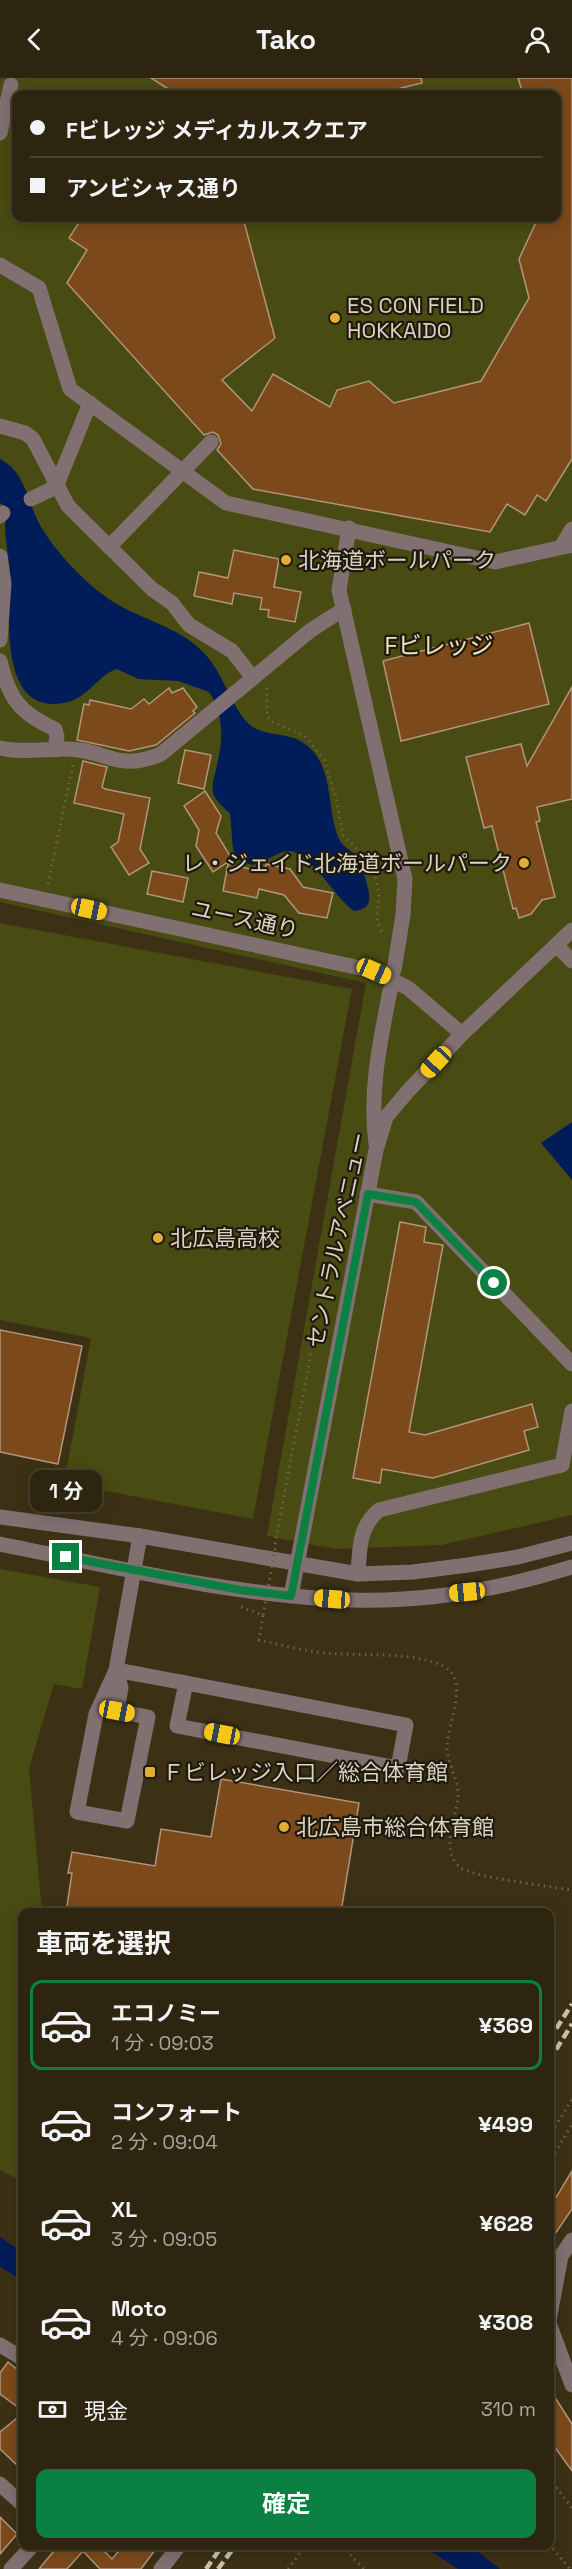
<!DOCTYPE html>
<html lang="ja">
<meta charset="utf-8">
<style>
:root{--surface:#2d250f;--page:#39311d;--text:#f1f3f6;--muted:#a7a59e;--line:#48422f;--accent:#0b8043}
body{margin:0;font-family:"Space Grotesk","Noto Sans JP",sans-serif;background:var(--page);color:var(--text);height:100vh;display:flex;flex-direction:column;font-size:22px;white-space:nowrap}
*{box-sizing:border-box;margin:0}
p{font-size:20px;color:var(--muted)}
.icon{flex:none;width:33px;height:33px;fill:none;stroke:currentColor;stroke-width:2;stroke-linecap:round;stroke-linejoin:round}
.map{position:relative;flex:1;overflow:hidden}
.drawer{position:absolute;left:18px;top:1830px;width:536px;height:642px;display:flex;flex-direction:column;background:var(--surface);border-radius:12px;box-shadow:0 3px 15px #0003,0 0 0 2px var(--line)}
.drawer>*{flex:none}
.top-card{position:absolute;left:12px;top:12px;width:549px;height:132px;border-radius:12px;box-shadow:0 3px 15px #0003,0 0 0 2px var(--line);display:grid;align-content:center;height:132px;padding:0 18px;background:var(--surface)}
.end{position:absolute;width:27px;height:27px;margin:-14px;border:8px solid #0b8043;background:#fff;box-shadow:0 0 0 3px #fff}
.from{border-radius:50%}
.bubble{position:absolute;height:42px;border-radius:12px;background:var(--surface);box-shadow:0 3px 15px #0003,0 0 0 2px var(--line);font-size:20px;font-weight:700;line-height:42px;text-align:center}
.car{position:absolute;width:18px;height:36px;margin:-18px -9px;border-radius:8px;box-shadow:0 0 4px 2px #0007;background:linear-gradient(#f5c518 24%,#345 0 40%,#f5c518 0 76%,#345 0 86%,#f5c518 0)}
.top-card b{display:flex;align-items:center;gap:21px;height:57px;font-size:22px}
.top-card b+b{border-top:2px solid var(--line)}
.top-card i{width:15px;height:15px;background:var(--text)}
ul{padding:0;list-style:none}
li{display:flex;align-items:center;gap:18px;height:90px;margin:0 12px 9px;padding:0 6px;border:3px solid transparent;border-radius:12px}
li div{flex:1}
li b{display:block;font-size:22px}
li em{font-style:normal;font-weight:700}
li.selected{border-color:var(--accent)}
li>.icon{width:54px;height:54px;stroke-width:1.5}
h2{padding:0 18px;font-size:27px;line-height:72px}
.pay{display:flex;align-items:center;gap:15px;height:66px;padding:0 18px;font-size:22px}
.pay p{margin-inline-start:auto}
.cta{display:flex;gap:12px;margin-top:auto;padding:12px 18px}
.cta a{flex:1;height:69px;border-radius:12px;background:var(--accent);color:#fff;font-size:24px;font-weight:700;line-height:69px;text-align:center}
header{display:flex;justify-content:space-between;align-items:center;height:78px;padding:0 18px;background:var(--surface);font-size:27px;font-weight:700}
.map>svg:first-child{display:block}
.green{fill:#484b12;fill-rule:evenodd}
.water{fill:#001c59}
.building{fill:#7c491a;stroke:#b2957f;stroke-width:1.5}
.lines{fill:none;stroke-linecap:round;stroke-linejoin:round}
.path{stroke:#6d644b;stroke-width:3;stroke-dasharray:1.5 4.5;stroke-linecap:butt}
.minor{stroke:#817071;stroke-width:15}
.rail{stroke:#c9c2b0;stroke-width:4.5;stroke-dasharray:9 4.5;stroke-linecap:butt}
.path-bridge{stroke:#6d644b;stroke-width:3;stroke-dasharray:1.5 4.5;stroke-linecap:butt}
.minor-bridge{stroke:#817071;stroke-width:15}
.route{stroke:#0b8043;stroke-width:8}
.poi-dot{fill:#e4ae35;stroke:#1f1a0d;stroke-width:2}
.labels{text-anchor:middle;stroke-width:4.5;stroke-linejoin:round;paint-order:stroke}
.poi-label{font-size:22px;fill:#dad3c3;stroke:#1f1a0d;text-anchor:start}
.street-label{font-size:22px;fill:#dad3c3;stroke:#1f1a0d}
.neighbourhood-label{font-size:24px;fill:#efe1c0;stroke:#1f1a0d}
</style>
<header><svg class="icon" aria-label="back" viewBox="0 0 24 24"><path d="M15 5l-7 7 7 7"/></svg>Tako<svg class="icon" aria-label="person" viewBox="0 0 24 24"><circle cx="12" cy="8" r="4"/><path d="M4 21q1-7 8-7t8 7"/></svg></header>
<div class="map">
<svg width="572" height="2491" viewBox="0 0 572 2491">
<rect width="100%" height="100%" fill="#3c3114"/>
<!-- green -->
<g class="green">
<path d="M0 0H572V1437L442 1467 335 1471 267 1458 366 905 0 824ZM16 16H556V140H16Z"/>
<path d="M0 845 352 911 253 1441 64 1405 91 1260 0 1242Z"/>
<path d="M0 1491 100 1509 82 1611 54 1606 29 1690 42 1834H22V2103L0 2092Z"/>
</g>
<!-- water -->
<g class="water">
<path d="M0 381C27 395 27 425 41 449 57 475 81 501 106 519 136 541 178 547 204 575 223 594 233 633 250 647 268 661 293 651 312 672 335 698 326 734 340 763 344 770 355 774 359 782 363 787 363 794 365 799 369 814 376 831 354 833 336 821 308 771 288 773 276 774 265 785 252 787L237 781 233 771 230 736C224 729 215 723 213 714 211 707 215 698 216 691 223 664 225 638 209 614L178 603 138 601 117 591C97 597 89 621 63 625 0 636 9 541 10 502 10 485 6 468 5 451 5 443 6 436 5 428L0 425Z"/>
<path d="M572 1044V1102L541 1065Z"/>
<path d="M0 2159 22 2174V2202L0 2189Z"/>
<path d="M423 2468H470L500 2491H458Z"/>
</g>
<!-- building -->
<g class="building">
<path d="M151 0H421L422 5 377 16H167L170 12Z"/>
<path d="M518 0H572V381L546 423 537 417 525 437 507 426 490 454 253 411 217 372 221 366 218 357 213 354 204 357 67 205 87 172 69 160 82 140H243L275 260 222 302 252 333 273 296 330 329 337 312 369 303 394 325 481 303 529 220 519 181 538 140H556V16H523Z"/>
<path d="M234 472 279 481 274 509 301 514 295 544 268 539 269 532 260 531 262 520 234 515 232 526 194 518 199 494 228 500Z"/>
<path d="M529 545 549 626 401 663 383 583Z"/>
<path d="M572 609V721L537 729 540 743 536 744 555 819 542 822 531 836 519 840 516 830 513 831 492 748 484 750 466 679 521 666 527 688Z"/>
<path d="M169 610 172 615 183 610 197 629 193 633 195 635 156 667 129 673 77 662 84 626 89 627 90 622 131 631 144 621 149 626Z"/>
<path d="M185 672 211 677 204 711 178 705Z"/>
<path d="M83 683 107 689 102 709 105 711 150 720 140 771 149 785 129 797 111 769 118 764 124 736 74 725Z"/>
<path d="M205 713 221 738 216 755 232 781 213 794 196 768 199 752 184 728Z"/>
<path d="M228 786 264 794 266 786 290 791 303 809 333 815 327 840 299 835 284 817 259 811 257 820 223 813Z"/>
<path d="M152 793 188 800 183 824 147 816Z"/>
<path d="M400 1144 426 1149 424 1164 443 1167 409 1354 425 1357 532 1326 538 1349 524 1353 529 1372 433 1400 382 1391 380 1405 353 1400Z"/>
<path d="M0 1252 82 1268 58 1386 0 1374Z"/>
<path d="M221 1701 359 1725 341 1834H66L72 1795H68L72 1774 155 1788 161 1751 211 1759Z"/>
<path d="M572 2093V2131L549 2165V2131Z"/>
<path d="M8 2284 22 2295V2332L0 2316V2295Z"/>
<path d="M549 2310 572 2346V2393L549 2361Z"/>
<path d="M22 2336V2392L0 2371V2354Z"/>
<path d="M0 2439 17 2456 0 2476Z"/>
<path d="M58 2468H99L112 2481 123 2468H158L141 2491H100L83 2473 67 2491H39Z"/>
</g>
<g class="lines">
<!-- path -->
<g class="path">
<path d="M267 610V639L272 644 305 658 324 682 336 720 343 757 361 775 374 793 379 816 377 843 383 857"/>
<path d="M48 806 73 686"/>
<path d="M275 1466 311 1275"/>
<path d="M241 1529 263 1537 259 1562C285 1568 313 1575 340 1576 368 1577 417 1575 443 1588 471 1602 447 1646 447 1669 447 1687 460 1702 458 1721 455 1742 440 1775 461 1790 474 1799 551 1809 572 1812"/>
<path d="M549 2059 572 2021"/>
<path d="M549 2085 572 2046"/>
<path d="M549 2400 572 2430"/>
<path d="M549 2466 570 2491"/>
<path d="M342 2468 364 2491"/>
<path d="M288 2491 305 2468"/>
</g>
<!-- minor -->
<g class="minor">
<path d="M0 55 11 7"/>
<path d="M0 187 39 210 70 311 133 357"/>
<path d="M0 348 25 355 33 361 68 428 152 511 172 525 189 547 232 573 253 600"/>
<path d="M219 420 226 425 495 484 572 467"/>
<path d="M31 421 56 409 90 325"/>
<path d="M0 438 3 435"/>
<path d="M349 450 339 512 405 801 403 837 394 892"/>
<path d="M109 469 211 364"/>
<path d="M561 469 572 451"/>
<path d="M0 478 4 506 0 562"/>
<path d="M0 583C9 620 19 635 55 651L57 658 55 672"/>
<path d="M0 670C22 675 44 671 66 671 107 671 116 695 161 676L311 552 344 531"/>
<path d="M0 812 374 893 408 910 462 956"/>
<path d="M556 867 572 883"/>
<path d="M376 1066C369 1014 380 964 390 913"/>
<path d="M367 1116 416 1124 572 1286"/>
<path d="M0 1439 140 1458 358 1496 413 1494 468 1487 518 1479 572 1465"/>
<path d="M0 1466C116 1489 233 1518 352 1522 425 1524 502 1511 572 1489"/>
<path d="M358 1496C360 1471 358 1450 379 1432L562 1387 572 1333"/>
<path d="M291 1518 376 1072 386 1039 409 1012 462 956 572 852"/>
<path d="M116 1592C139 1596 162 1601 186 1605L406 1647 398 1690 177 1648 186 1605"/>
<path d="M116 1592 121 1610 117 1633 148 1639 127 1743 77 1734 96 1636 116 1592 140 1458"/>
<path d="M549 2242 561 2178 572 2162"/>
<path d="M549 2245 572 2307"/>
<path d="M0 2267 22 2280"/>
<path d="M0 2406 22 2426"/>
<path d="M11 2491 32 2468"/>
<path d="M161 2491 179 2468"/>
</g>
<!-- rail -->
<g class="rail">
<path d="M549 1962 572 1926"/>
<path d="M549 1983 572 1946"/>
<path d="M206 2491 222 2468"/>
<path d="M218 2491 235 2468"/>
</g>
<!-- path-bridge -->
<path class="path-bridge" d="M263 1537 276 1467"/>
<!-- minor-bridge -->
<path class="minor-bridge" d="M133 357 219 420"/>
</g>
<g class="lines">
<!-- route -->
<path class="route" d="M66 1479 240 1512 291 1518 368 1116 416 1124 494 1205"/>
</g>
<!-- markers -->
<g class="poi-dot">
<circle cx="335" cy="240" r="6"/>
<circle cx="286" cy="482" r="6"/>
<circle cx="524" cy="785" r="6"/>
<circle cx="158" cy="1160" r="6"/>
<rect x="144" y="1688" width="12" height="12" rx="3"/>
<circle cx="284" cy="1749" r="6"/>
</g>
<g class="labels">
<!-- poi labels -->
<g class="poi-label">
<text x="347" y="235">ES CON FIELD<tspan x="347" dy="25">HOKKAIDO</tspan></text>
<text x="298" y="490">北海道ボールパーク</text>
<text x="512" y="793" text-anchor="end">レ・ジェイド北海道ボールパーク</text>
<text x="170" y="1168">北広島高校</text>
<text x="162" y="1702">Ｆビレッジ入口／総合体育館</text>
<text x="296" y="1757">北広島市総合体育館</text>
</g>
<!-- street labels -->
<g class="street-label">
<text transform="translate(245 841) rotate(12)" y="8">ユース通り</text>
<text transform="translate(337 1162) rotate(-78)" y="8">セントラルアベニュー</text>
</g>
<!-- neighbourhood labels -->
<g class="neighbourhood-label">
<text x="439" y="576">Fビレッジ</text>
</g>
</g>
</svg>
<i class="end from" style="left:494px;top:1205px"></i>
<i class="end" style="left:66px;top:1479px"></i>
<div class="bubble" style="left:30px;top:1392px;width:72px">1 分</div>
<i class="car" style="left:89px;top:831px;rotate:102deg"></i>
<i class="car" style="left:374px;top:893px;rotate:114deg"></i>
<i class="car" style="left:436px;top:984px;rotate:223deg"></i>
<i class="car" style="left:467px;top:1514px;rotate:264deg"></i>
<i class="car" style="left:332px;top:1521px;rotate:274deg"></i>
<i class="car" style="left:117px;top:1633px;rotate:101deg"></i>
<i class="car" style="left:222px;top:1656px;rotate:281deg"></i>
<div class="top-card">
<b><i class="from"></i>Fビレッジ メディカルスクエア</b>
<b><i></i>アンビシャス通り</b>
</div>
<section class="drawer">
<h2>車両を選択</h2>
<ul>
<li class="selected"><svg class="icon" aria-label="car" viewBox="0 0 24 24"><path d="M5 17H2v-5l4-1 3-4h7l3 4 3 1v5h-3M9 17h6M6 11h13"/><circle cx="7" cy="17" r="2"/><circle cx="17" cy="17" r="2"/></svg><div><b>エコノミー</b><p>1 分 · 09:03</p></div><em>¥369</em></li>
<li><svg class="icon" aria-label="car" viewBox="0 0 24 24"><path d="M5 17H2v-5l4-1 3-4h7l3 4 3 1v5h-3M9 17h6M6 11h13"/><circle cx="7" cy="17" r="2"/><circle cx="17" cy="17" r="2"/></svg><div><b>コンフォート</b><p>2 分 · 09:04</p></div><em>¥499</em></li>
<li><svg class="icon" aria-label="car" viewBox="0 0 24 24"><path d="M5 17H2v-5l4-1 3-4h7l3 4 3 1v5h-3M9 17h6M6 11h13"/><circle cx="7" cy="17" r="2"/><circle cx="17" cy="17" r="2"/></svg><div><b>XL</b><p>3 分 · 09:05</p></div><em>¥628</em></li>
<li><svg class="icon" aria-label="car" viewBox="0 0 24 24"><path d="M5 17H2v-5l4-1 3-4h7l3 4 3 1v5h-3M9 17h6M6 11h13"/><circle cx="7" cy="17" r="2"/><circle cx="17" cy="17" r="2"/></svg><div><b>Moto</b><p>4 分 · 09:06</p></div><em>¥308</em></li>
</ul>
<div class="pay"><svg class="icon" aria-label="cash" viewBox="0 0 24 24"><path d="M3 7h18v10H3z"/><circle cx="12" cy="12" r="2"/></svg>現金<p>310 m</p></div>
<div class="cta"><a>確定</a></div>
</section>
</div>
